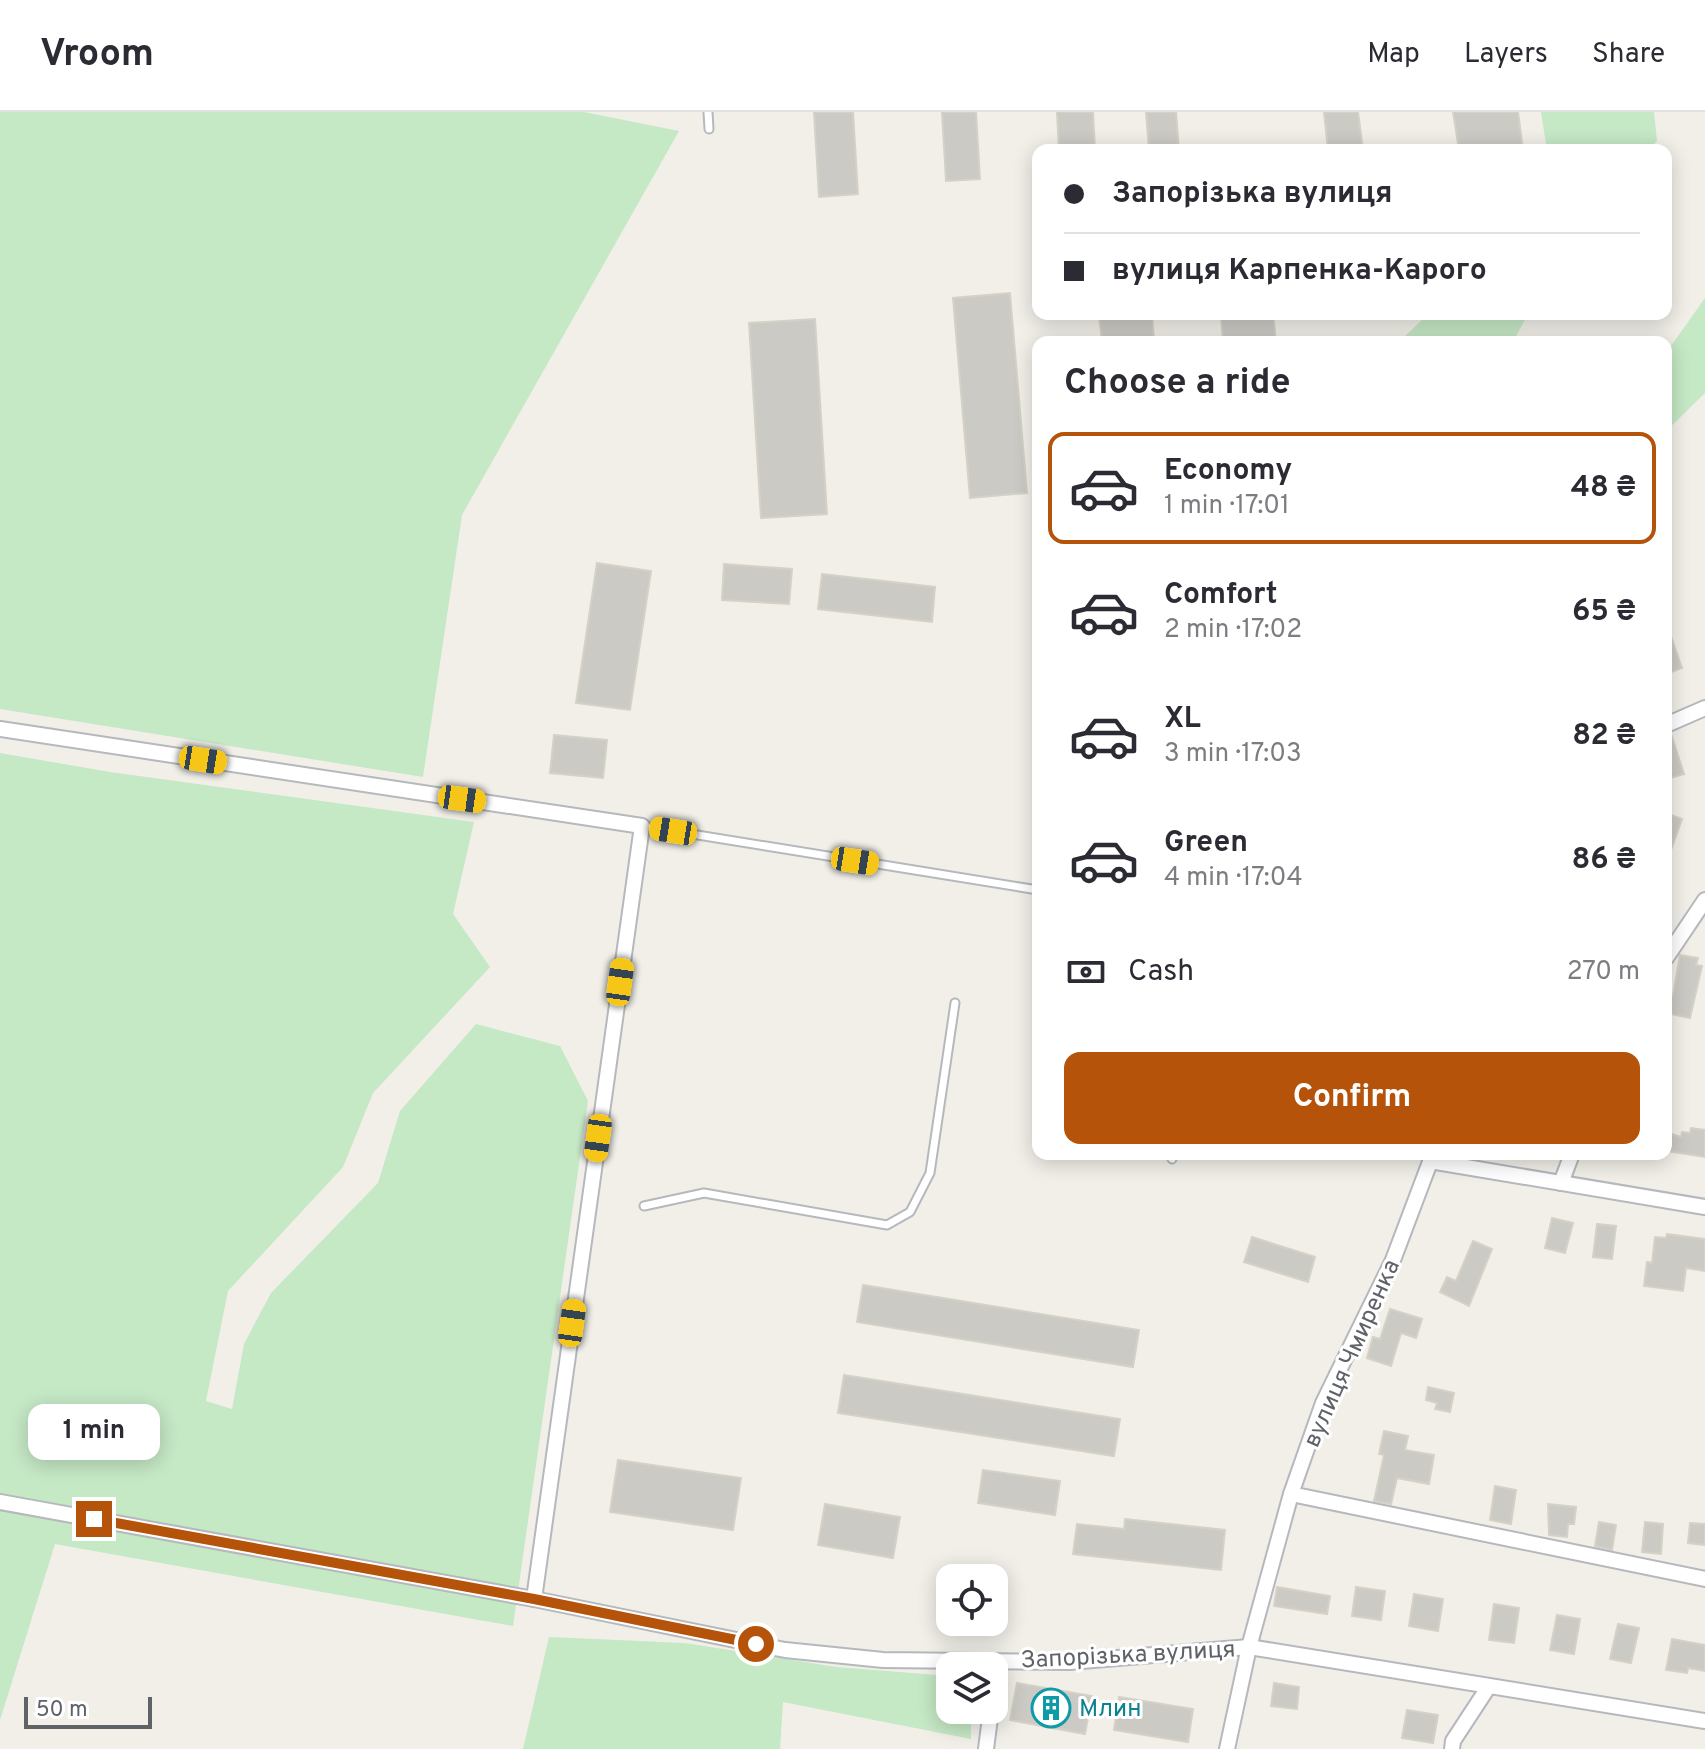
<!DOCTYPE html>
<meta charset="utf-8">
<style>
:root{--surface:#fff;--page:#f2f2f3;--text:#2b2b33;--muted:#7c7c81;--line:#e1e1e2;--accent:#b45309}
body{margin:0;font-family:Overpass,sans-serif;background:var(--page);color:var(--text);height:100vh;display:flex;flex-direction:column;font-size:30px;white-space:nowrap}
*{box-sizing:border-box;margin:0}
p{font-size:26px;color:var(--muted)}
.icon{flex:none;width:44px;height:44px;fill:none;stroke:currentColor;stroke-width:2;stroke-linecap:round;stroke-linejoin:round}
.map{position:relative;flex:1;overflow:hidden}
.drawer{position:absolute;left:1032px;top:224px;width:640px;height:824px;display:flex;flex-direction:column;background:var(--surface);border-radius:16px;box-shadow:0 4px 20px #0003}
.drawer>*{flex:none}
.guide{position:absolute;left:1032px;top:32px;width:640px;height:176px;border-radius:16px;box-shadow:0 4px 20px #0003;display:grid;align-content:center;height:176px;padding:0 32px;background:var(--surface)}
.buttons{position:absolute;left:936px;top:1452px;display:grid;gap:16px}
.buttons a{display:grid;place-items:center;width:72px;height:72px;border-radius:16px;background:var(--surface);box-shadow:0 4px 20px #0003;font-size:40px}
.scale{position:absolute;left:24px;bottom:20px;width:128px;box-sizing:border-box;padding-left:8px;border:4px solid #5f6368;border-top:0;font-size:22px;line-height:28px;white-space:nowrap;color:#5f6368;-webkit-text-stroke:6px #fff;paint-order:stroke}
.end{position:absolute;width:36px;height:36px;margin:-18px;border:10px solid #b45309;background:#fff;box-shadow:0 0 0 4px #fff}
.from{border-radius:50%}
.bubble{position:absolute;height:56px;border-radius:16px;background:var(--surface);box-shadow:0 4px 20px #0003;font-size:26px;font-weight:700;line-height:56px;text-align:center}
.car{position:absolute;width:24px;height:48px;margin:-24px -12px;border-radius:10px;box-shadow:0 0 6px 2px #0007;background:linear-gradient(#f5c518 24%,#345 0 40%,#f5c518 0 76%,#345 0 86%,#f5c518 0)}
.guide b{display:flex;align-items:center;gap:28px;height:76px;font-size:30px}
.guide b+b{border-top:2px solid var(--line)}
.guide i{width:20px;height:20px;background:var(--text)}
ul{padding:0;list-style:none}
li{display:flex;align-items:center;gap:24px;height:112px;margin:0 16px 12px;padding:0 16px;border:4px solid transparent;border-radius:16px}
li div{flex:1}
li b{display:block;font-size:30px}
li em{font-style:normal;font-weight:700}
li.on{border-color:var(--accent)}
li>.icon{width:72px;height:72px;stroke-width:1.5}
h2{padding:0 32px;font-size:36px;line-height:96px}
.pay{display:flex;align-items:center;gap:20px;height:88px;padding:0 32px;font-size:30px}
.pay p{margin-inline-start:auto}
.action{display:flex;gap:16px;margin-top:auto;padding:16px 32px}
.action a{flex:1;height:92px;border-radius:16px;background:var(--accent);color:#fff;font-size:32px;font-weight:700;line-height:92px;text-align:center}
header{display:flex;align-items:center;gap:48px;box-sizing:border-box;height:112px;padding:0 40px;background:var(--surface);border-bottom:2px solid var(--line)}
header strong{font-size:38px}
nav{display:flex;gap:44px;margin-inline-start:auto;font-size:28px}
.map>svg:first-child{display:block}
.green{fill:#c5e8c5}
.building{fill:#cccac5;stroke:#d6d1c6;stroke-width:2}
.lines{fill:none;stroke-linecap:round;stroke-linejoin:round}
.service-casing{stroke:#b5b8bc;stroke-width:11}
.minor-casing{stroke:#b5b8bc;stroke-width:18}
.service{stroke:#fff;stroke-width:7}
.minor{stroke:#fff;stroke-width:14}
.route{stroke:#b45309;stroke-width:10}
.labels{text-anchor:middle;stroke-width:6;stroke-linejoin:round;paint-order:stroke}
.street-label{font-size:24px;fill:#5f6368;stroke:#fff}
.culture-label{font-size:24px;fill:#0d838f;stroke:#fff;text-anchor:start}
</style>
<header>
<strong>Vroom</strong>
<nav><a>Map</a><a>Layers</a><a>Share</a></nav>
</header>
<div class="map">
<svg width="1705" height="1637" viewBox="0 0 1705 1637">
<rect width="100%" height="100%" fill="#f1efe8"/>
<!-- green -->
<g class="green">
<path d="M0 0H584L679 19 462 403 423 665 0 597Z"/>
<path d="M1541 0H1654L1657 29 1648 38H1547Z"/>
<path d="M1705 186V281L1666 319V241Z"/>
<path d="M1428 202H1528L1513 230H1399Z"/>
<path d="M0 641 110 660 474 710 453 802 490 855 373 981 343 1055 228 1179 206 1289 232 1297 244 1232 271 1181 378 1071 400 999 476 912 560 934 588 989 513 1514 55 1432 0 1608Z"/>
<path d="M549 1525 685 1531 836 1555 950 1564V1598H971V1627L783 1590 780 1637H523Z"/>
</g>
<!-- building -->
<g class="building">
<path d="M814 0H853L858 82 819 85Z"/>
<path d="M942 0H976L980 67 946 69Z"/>
<path d="M1057 0H1093L1095 38H1059Z"/>
<path d="M1146 0H1176L1179 38H1149Z"/>
<path d="M1324 0H1358L1363 38H1328Z"/>
<path d="M1453 0H1518L1523 38H1459Z"/>
<path d="M1010 181 1027 381 970 386 953 186Z"/>
<path d="M1099 202H1152L1154 230H1102Z"/>
<path d="M1221 202H1273L1276 230H1223Z"/>
<path d="M815 207 827 402 761 406 749 211Z"/>
<path d="M597 451 651 459 630 598 576 591Z"/>
<path d="M724 452 792 457 789 492 722 488Z"/>
<path d="M822 462 935 475 932 510 818 497Z"/>
<path d="M1668 516 1682 556 1666 562V517Z"/>
<path d="M1671 622 1684 662 1666 667V623Z"/>
<path d="M554 623 607 628 603 666 550 661Z"/>
<path d="M1666 701 1682 707 1668 746H1666Z"/>
<path d="M1680 843 1698 846 1696 853 1702 854 1690 906 1666 901V882L1673 884Z"/>
<path d="M1691 1016 1705 1018V1045L1666 1039V1020L1681 1025 1682 1020 1690 1021Z"/>
<path d="M1552 1106 1573 1111 1565 1141 1545 1136Z"/>
<path d="M1597 1112 1616 1114 1612 1147 1593 1145Z"/>
<path d="M1667 1122 1705 1127V1159L1686 1156 1683 1179 1644 1174 1647 1150 1652 1151 1655 1125 1666 1126Z"/>
<path d="M1252 1125 1315 1145 1308 1170 1244 1150Z"/>
<path d="M1473 1129 1492 1137 1469 1194 1440 1180 1447 1165 1456 1169Z"/>
<path d="M863 1173 1139 1218 1133 1255 857 1210Z"/>
<path d="M1390 1197 1422 1207 1416 1226 1401 1221 1391 1254 1367 1246 1373 1225 1380 1227Z"/>
<path d="M844 1263 1120 1307 1114 1344 838 1301Z"/>
<path d="M1428 1275 1454 1281 1450 1300 1435 1297 1437 1291 1426 1288Z"/>
<path d="M1384 1319 1408 1324 1405 1338 1434 1343 1429 1372 1397 1366 1391 1392 1374 1389 1384 1343 1379 1342Z"/>
<path d="M618 1348 741 1366 733 1418 610 1400Z"/>
<path d="M983 1358 1060 1369 1055 1403 978 1391Z"/>
<path d="M1495 1374 1516 1378 1511 1412 1490 1408Z"/>
<path d="M825 1392 900 1405 893 1446 818 1433Z"/>
<path d="M1548 1392 1576 1395 1574 1412H1568L1567 1425 1549 1423Z"/>
<path d="M1125 1407 1225 1418 1221 1458 1073 1442 1077 1412 1124 1417Z"/>
<path d="M1599 1410 1616 1413 1612 1438 1595 1434Z"/>
<path d="M1645 1410 1663 1412 1661 1442 1642 1440Z"/>
<path d="M1690 1411 1705 1412V1433L1688 1431Z"/>
<path d="M1277 1475 1330 1484 1327 1502 1274 1494Z"/>
<path d="M1356 1475 1385 1479 1381 1508 1352 1504Z"/>
<path d="M1414 1482 1443 1487 1438 1519 1409 1514Z"/>
<path d="M1494 1492 1519 1496 1514 1531 1489 1528Z"/>
<path d="M1557 1503 1580 1507 1574 1542 1550 1538Z"/>
<path d="M1618 1512 1639 1516 1631 1551 1610 1547Z"/>
<path d="M1672 1527 1705 1533V1559L1688 1556 1687 1561 1666 1558Z"/>
<path d="M1017 1571 1092 1584 1085 1622 1010 1608Z"/>
<path d="M1274 1571 1299 1575 1297 1597 1271 1594Z"/>
<path d="M1119 1585 1193 1597 1188 1630 1114 1618Z"/>
<path d="M1407 1598 1438 1603 1433 1631 1402 1626Z"/>
</g>
<g class="lines">
<!-- service casing -->
<g class="service-casing">
<g id="service">
<path d="M708 0 709 17"/>
<path d="M642 714 1038 778"/>
<path d="M1172 1047 1173 1042"/>
<path d="M644 1094 704 1081 887 1113 910 1100 930 1061 955 891"/>
</g>
</g>
<!-- minor casing -->
<g class="minor-casing">
<g id="minor">
<path d="M1666 613 1705 596"/>
<path d="M0 617 642 714 534 1487"/>
<path d="M1666 846 1705 788"/>
<path d="M1430 1049 1705 1095"/>
<path d="M1561 1071 1572 1042"/>
<path d="M1291 1382 1705 1467"/>
<path d="M0 1390 534 1487 785 1538 883 1548 1070 1550 1249 1535 1705 1609"/>
<path d="M986 1637 991 1598"/>
<path d="M1227 1637 1249 1535 1291 1382 1323 1291 1393 1148 1433 1042"/>
<path d="M1452 1637 1453 1629 1489 1574"/>
</g>
</g>
<!-- service -->
<use href="#service" class="service"/>
<!-- minor -->
<use href="#minor" class="minor"/>
</g>
<g class="lines">
<!-- route -->
<path class="route" d="M94 1407 534 1487 756 1532"/>
</g>
<!-- icons -->
<defs>
<g id="building-ring" transform="scale(2)"><circle r="9.5" fill="#fff" stroke="#0f9aa8" stroke-width="1.5"/><path d="M-4-6H4V6H1V3H-1V6H-4ZM-2.5-4.3h1.7v1.8h-1.7ZM.8-4.3h1.7v1.8H.8ZM-2.5-1h1.7V.8h-1.7ZM.8-1h1.7V.8H.8Z" fill="#0f9aa8"/></g>
</defs>
<g fill-rule="evenodd">
<use href="#building-ring" x="1051" y="1596"/>
</g>
<g class="labels">
<!-- street labels -->
<g class="street-label">
<text transform="translate(1351 1241) rotate(-66)" y="8">вулиця Чмиренка</text>
<text transform="translate(1128 1542) rotate(-3)" y="8">Запорізька вулиця</text>
</g>
<!-- culture labels -->
<g class="culture-label">
<text x="1079" y="1604">Млин</text>
</g>
</g>
</svg>
<div class="buttons">
<a><svg class="icon" aria-label="locate" viewBox="0 0 24 24"><circle cx="12" cy="12" r="6"/><path d="M12 2v4M12 18v4M2 12h4M18 12h4"/></svg></a>
<a><svg class="icon" aria-label="layers" viewBox="0 0 24 24"><path d="M12 4l9 5-9 5-9-5zM3 14l9 5 9-5"/></svg></a>
</div>
<div class="scale">50 m</div>
<i class="end from" style="left:756px;top:1532px"></i>
<i class="end" style="left:94px;top:1407px"></i>
<div class="bubble" style="left:28px;top:1292px;width:132px">1 min</div>
<i class="car" style="left:203px;top:648px;rotate:99deg"></i>
<i class="car" style="left:462px;top:687px;rotate:98deg"></i>
<i class="car" style="left:673px;top:719px;rotate:279deg"></i>
<i class="car" style="left:855px;top:749px;rotate:99deg"></i>
<i class="car" style="left:620px;top:870px;rotate:8deg"></i>
<i class="car" style="left:598px;top:1026px;rotate:188deg"></i>
<i class="car" style="left:572px;top:1211px;rotate:8deg"></i>
<div class="guide">
<b><i class="from"></i>Запорізька вулиця</b>
<b><i></i>вулиця Карпенка-Карого</b>
</div>
<section class="drawer">
<h2>Choose a ride</h2>
<ul>
<li class="on"><svg class="icon" aria-label="car" viewBox="0 0 24 24"><path d="M5 17H2v-5l4-1 3-4h7l3 4 3 1v5h-3M9 17h6M6 11h13"/><circle cx="7" cy="17" r="2"/><circle cx="17" cy="17" r="2"/></svg><div><b>Economy</b><p>1 min · 17:01</p></div><em>48 ₴</em></li>
<li><svg class="icon" aria-label="car" viewBox="0 0 24 24"><path d="M5 17H2v-5l4-1 3-4h7l3 4 3 1v5h-3M9 17h6M6 11h13"/><circle cx="7" cy="17" r="2"/><circle cx="17" cy="17" r="2"/></svg><div><b>Comfort</b><p>2 min · 17:02</p></div><em>65 ₴</em></li>
<li><svg class="icon" aria-label="car" viewBox="0 0 24 24"><path d="M5 17H2v-5l4-1 3-4h7l3 4 3 1v5h-3M9 17h6M6 11h13"/><circle cx="7" cy="17" r="2"/><circle cx="17" cy="17" r="2"/></svg><div><b>XL</b><p>3 min · 17:03</p></div><em>82 ₴</em></li>
<li><svg class="icon" aria-label="car" viewBox="0 0 24 24"><path d="M5 17H2v-5l4-1 3-4h7l3 4 3 1v5h-3M9 17h6M6 11h13"/><circle cx="7" cy="17" r="2"/><circle cx="17" cy="17" r="2"/></svg><div><b>Green</b><p>4 min · 17:04</p></div><em>86 ₴</em></li>
</ul>
<div class="pay"><svg class="icon" aria-label="cash" viewBox="0 0 24 24"><path d="M3 7h18v10H3z"/><circle cx="12" cy="12" r="2"/></svg>Cash<p>270 m</p></div>
<div class="action"><a>Confirm</a></div>
</section>
</div>
